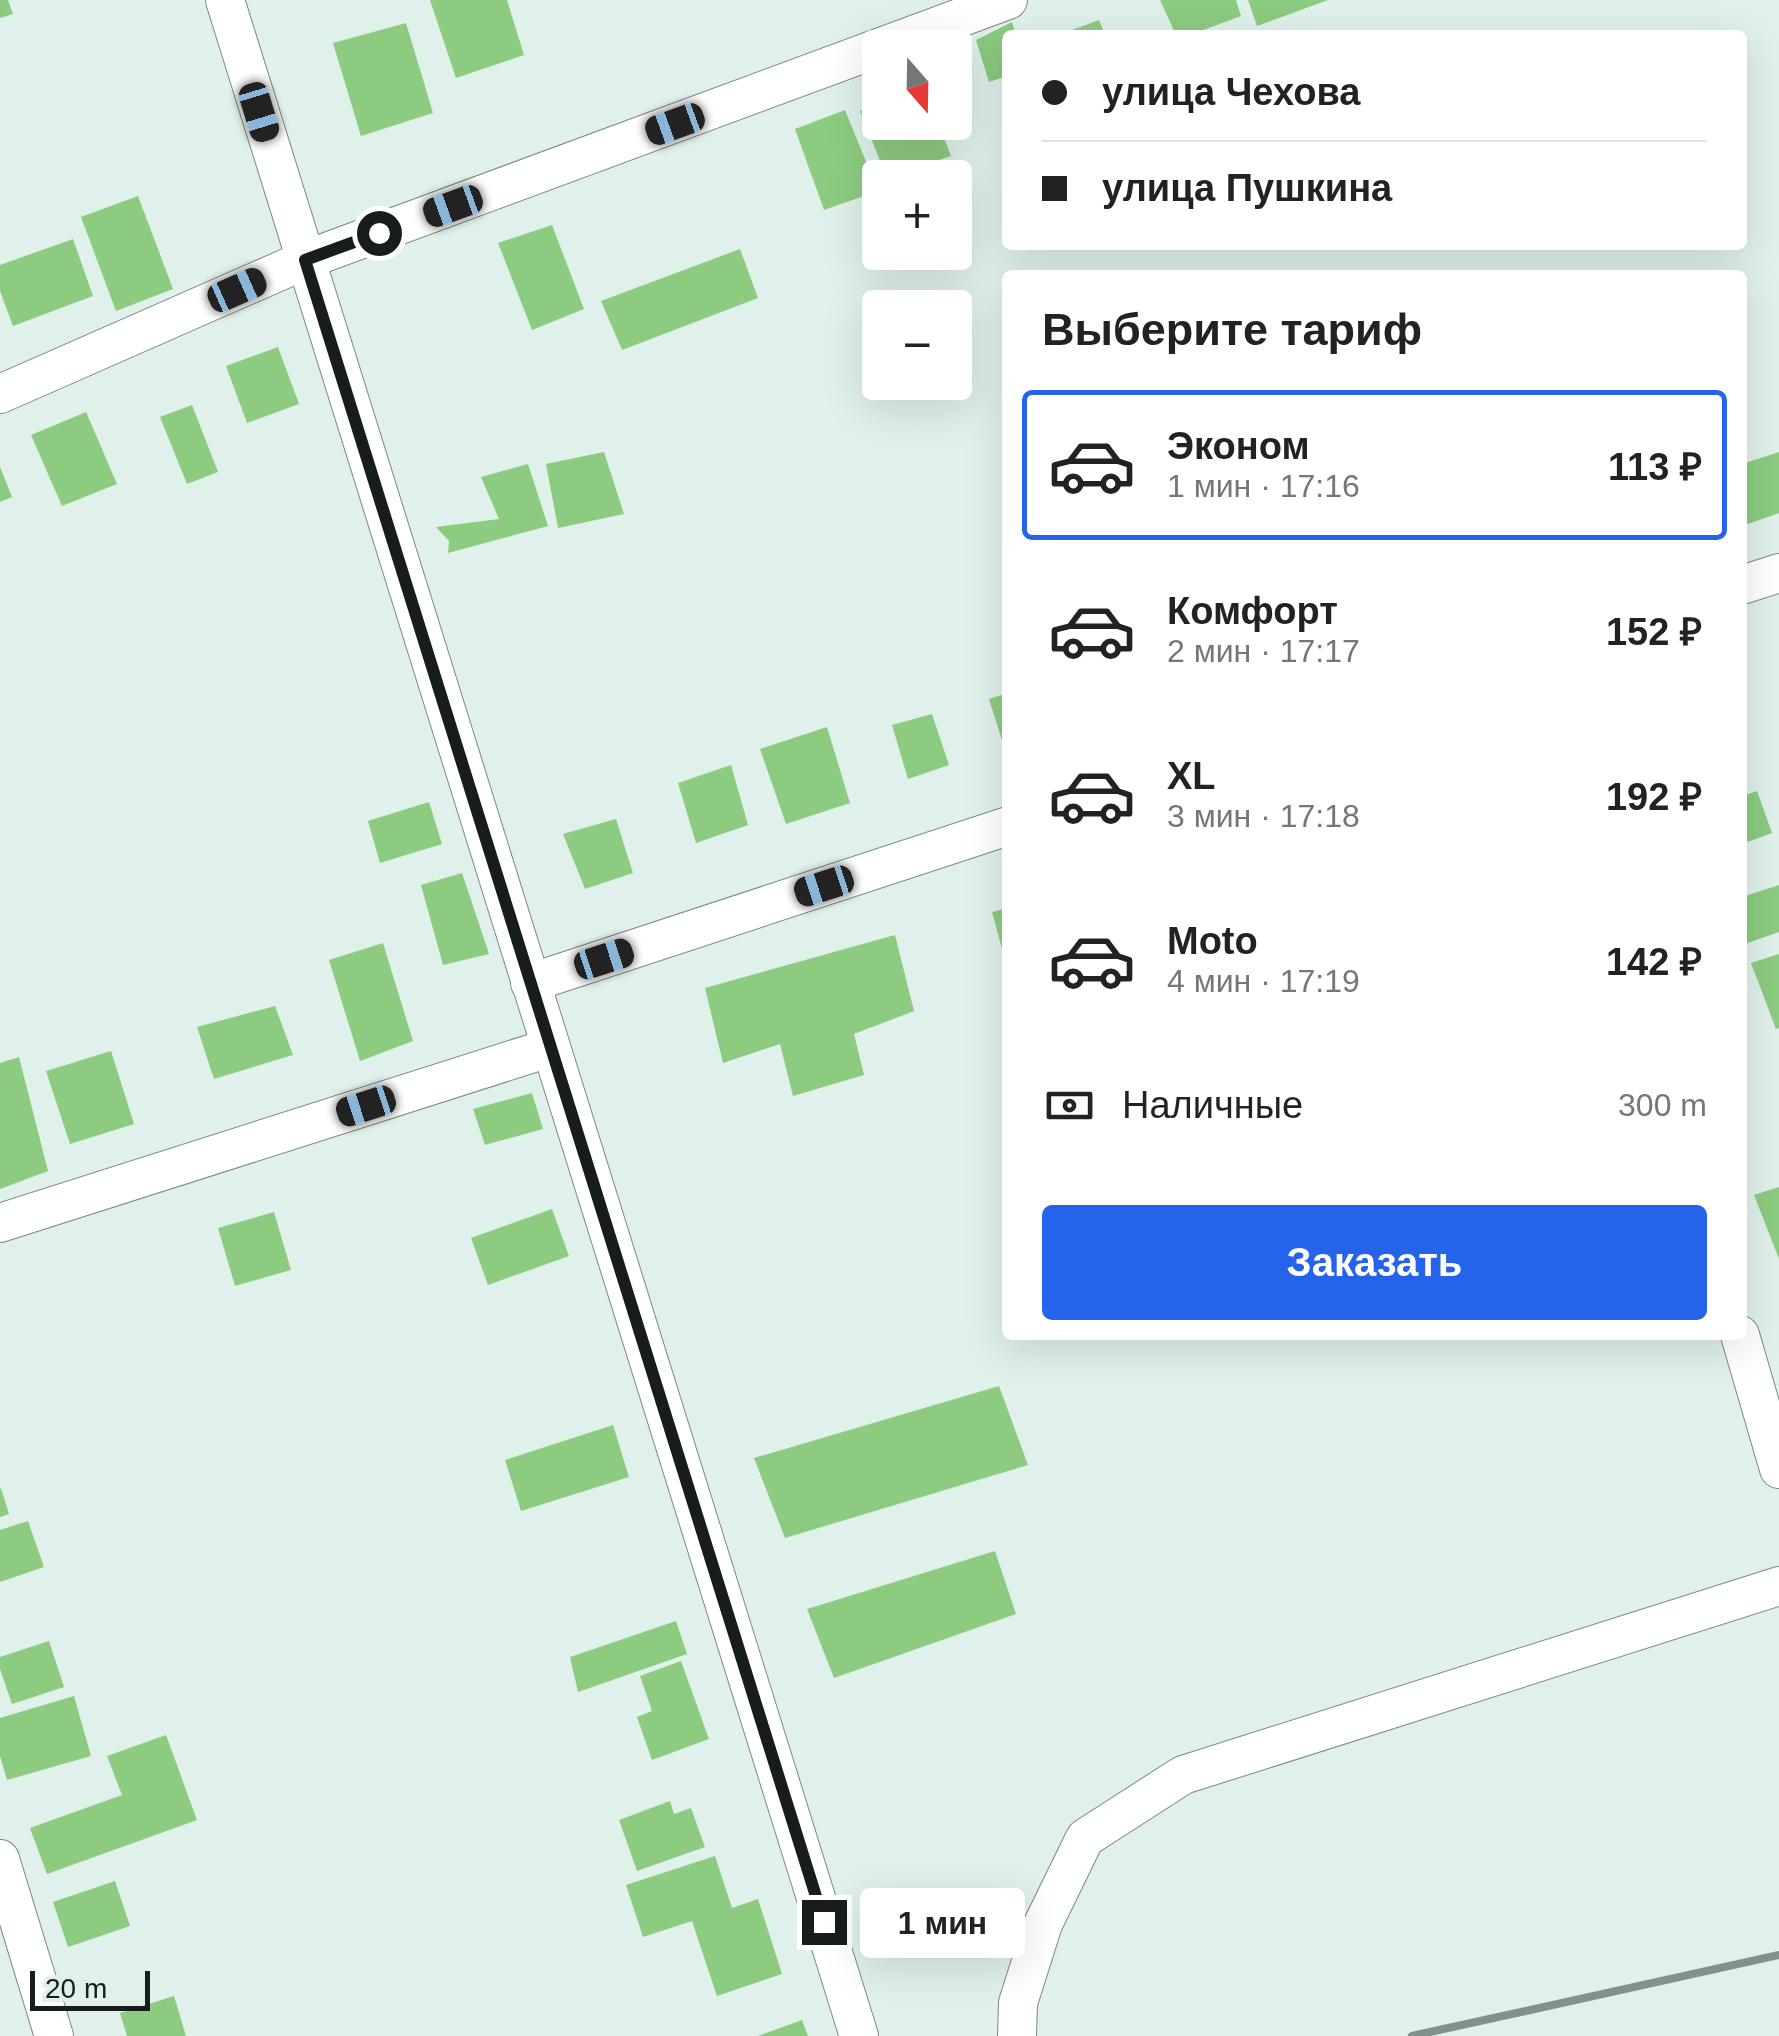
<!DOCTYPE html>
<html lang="ru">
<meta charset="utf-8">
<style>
:root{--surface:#fff;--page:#f6f6f6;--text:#222;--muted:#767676;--line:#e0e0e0;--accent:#2563eb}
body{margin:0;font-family:Helvetica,sans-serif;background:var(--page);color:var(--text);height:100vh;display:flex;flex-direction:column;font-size:38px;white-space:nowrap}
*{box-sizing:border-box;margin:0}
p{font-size:32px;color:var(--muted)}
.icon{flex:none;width:55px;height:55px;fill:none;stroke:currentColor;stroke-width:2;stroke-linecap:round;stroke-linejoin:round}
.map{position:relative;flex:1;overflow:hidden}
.side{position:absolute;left:1002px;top:270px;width:745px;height:1070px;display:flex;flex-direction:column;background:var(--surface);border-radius:10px;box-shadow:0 10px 40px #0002}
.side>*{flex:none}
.hud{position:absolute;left:1002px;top:30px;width:745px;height:220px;border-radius:10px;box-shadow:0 10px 40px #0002;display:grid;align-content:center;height:220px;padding:0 40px;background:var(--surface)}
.needle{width:65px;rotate:160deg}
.fabs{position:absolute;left:862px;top:30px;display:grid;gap:20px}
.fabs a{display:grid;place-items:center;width:110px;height:110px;border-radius:10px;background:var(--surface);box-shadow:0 10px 40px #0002;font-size:50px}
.scale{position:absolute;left:30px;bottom:25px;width:120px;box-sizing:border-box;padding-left:10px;border:5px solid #171d1b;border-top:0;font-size:28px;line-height:35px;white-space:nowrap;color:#171d1b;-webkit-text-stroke:8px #dff1ea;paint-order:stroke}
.end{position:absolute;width:45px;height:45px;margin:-22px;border:12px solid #171d1b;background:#fff;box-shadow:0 0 0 5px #fff}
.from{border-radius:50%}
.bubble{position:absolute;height:70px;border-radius:10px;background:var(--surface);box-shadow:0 10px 40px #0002;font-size:32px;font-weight:800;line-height:70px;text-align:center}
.car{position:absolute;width:30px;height:60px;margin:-30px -15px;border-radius:12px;box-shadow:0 0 8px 2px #0007;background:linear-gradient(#222 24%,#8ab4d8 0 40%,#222 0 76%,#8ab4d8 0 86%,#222 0)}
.hud b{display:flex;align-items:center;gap:35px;height:95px;font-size:38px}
.hud b+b{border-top:2px solid var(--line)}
.hud i{width:25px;height:25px;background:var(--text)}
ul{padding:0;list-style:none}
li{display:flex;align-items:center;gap:30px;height:150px;margin:0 20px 15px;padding:0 20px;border:5px solid transparent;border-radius:10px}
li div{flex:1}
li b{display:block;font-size:38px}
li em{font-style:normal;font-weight:800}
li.active{border-color:var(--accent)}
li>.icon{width:90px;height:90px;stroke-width:1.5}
h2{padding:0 40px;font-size:45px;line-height:120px}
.pay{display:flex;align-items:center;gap:25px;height:110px;padding:0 40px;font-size:38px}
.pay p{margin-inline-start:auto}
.cta{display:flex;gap:20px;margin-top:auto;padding:20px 40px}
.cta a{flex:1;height:115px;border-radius:10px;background:var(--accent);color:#fff;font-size:40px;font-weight:800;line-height:115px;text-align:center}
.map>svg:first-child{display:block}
.building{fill:#8dcb81}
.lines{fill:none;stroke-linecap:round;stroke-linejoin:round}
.street-casing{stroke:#798983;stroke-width:40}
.street{stroke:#fff;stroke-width:38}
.rail{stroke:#84908c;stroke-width:8}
.route{stroke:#171d1b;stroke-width:12}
</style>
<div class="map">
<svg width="1779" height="2036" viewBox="0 0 1779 2036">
<rect width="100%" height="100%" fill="#dff1ea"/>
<!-- building -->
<g class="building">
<path d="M0 0H8L13 14 0 18Z"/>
<path d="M430 0H507L524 55 456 78Z"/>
<path d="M1160 0H1236L1241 16 1190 35H1176Z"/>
<path d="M1248 0H1328L1257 26Z"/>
<path d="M1099 20 1105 35H1059Z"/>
<path d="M1012 22 1016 35H1008V76L989 82 976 40Z"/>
<path d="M406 23 433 113 361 136 333 43Z"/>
<path d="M880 104V122H938L951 156 887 178 860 111Z"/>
<path d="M845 110 878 191 824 210 795 129Z"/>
<path d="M138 196 173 289 116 311 81 217Z"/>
<path d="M552 225 584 309 532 330 498 243Z"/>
<path d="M73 239 93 296 13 326 0 291V265Z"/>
<path d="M740 249 758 298 622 350 601 301Z"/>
<path d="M278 347 299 404 247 423 226 366Z"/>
<path d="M192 405 218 472 187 484 160 417Z"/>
<path d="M86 412 117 484 62 506 31 435Z"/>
<path d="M604 452 624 514 558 528 546 464Z"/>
<path d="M1779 452V513L1745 525 1742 464Z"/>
<path d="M528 464 548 526 448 553 449 541 436 527 499 519 481 477Z"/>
<path d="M0 467 12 497 0 502Z"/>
<path d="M1008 693V756H1007L989 699Z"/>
<path d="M932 714 949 765 908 779 892 725Z"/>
<path d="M827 727 850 803 786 824 760 749Z"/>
<path d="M731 765 748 825 696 843 678 783Z"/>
<path d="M1757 791 1772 833 1742 844V796Z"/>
<path d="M429 802 442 844 380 863 368 821Z"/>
<path d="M616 819 633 873 585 889 563 834Z"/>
<path d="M462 873 489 954 443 965 421 885Z"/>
<path d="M1779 885V932L1742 945V897Z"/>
<path d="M1008 908V963H1006L992 912Z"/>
<path d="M895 935 914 1011 854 1034 864 1075 793 1096 780 1044 723 1063 705 988Z"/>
<path d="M383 943 413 1041 360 1061 329 960Z"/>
<path d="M1779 954V1028L1776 1029 1751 963Z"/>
<path d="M275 1006 293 1055 214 1079 197 1027Z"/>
<path d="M111 1051 134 1124 70 1144 46 1071Z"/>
<path d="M19 1057 48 1171 0 1189V1063Z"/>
<path d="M532 1093 543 1129 485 1145 473 1109Z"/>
<path d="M1779 1187V1259L1754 1195Z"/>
<path d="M552 1209 569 1256 488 1285 471 1238Z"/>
<path d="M274 1212 291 1270 235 1286 218 1228Z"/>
<path d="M999 1386 1028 1465 785 1538 754 1458Z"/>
<path d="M613 1425 629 1477 521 1511 505 1460Z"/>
<path d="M1 1488 9 1514 0 1517V1489Z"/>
<path d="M28 1521 44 1567 0 1582V1530Z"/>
<path d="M995 1551 1016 1614 834 1678 807 1609Z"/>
<path d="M676 1621 687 1654 578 1692 570 1657Z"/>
<path d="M49 1641 64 1687 12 1704 0 1669V1657Z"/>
<path d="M681 1661 709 1739 652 1760 637 1717 652 1711 640 1676Z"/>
<path d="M74 1696 91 1756 7 1780 0 1756V1718Z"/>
<path d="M166 1735 197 1820 47 1874 30 1828 122 1795 107 1756Z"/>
<path d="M670 1801 674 1814 691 1808 705 1847 637 1871 619 1820Z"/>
<path d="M715 1856 732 1908 758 1899 782 1974 717 1996 692 1921 643 1937 626 1885Z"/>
<path d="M115 1881 130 1926 68 1947 53 1902Z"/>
<path d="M174 1996 186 2036H127L120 2013Z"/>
<path d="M802 2020 808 2036H758Z"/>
</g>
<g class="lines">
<!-- street casing -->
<g class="street-casing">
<g id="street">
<path d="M225 0 859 2036"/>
<path d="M0 394 305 260 1008 0"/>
<path d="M1742 585 1779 573"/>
<path d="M530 983 1008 826"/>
<path d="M0 1223 549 1048"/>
<path d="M1740 1335 1779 1469"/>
<path d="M0 1859 54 2036"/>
<path d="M1017 2036 1018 2003 1043 1924 1085 1838 1183 1775 1779 1586"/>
</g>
</g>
<!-- street -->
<use href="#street" class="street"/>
<!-- rail -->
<path class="rail" d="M1412 2036 1779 1955"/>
</g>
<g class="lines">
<!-- route -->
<path class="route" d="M379 233 305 260 824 1922"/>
</g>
</svg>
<div class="fabs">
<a><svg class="needle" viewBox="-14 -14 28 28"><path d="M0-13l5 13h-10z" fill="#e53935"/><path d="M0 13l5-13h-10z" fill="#767676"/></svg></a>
<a>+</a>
<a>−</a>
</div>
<div class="scale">20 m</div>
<i class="end from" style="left:379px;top:233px"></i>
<i class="end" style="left:824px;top:1922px"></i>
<div class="bubble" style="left:860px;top:1888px;width:165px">1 мин</div>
<i class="car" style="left:259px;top:112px;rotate:163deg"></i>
<i class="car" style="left:675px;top:124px;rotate:250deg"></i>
<i class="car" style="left:453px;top:206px;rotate:250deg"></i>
<i class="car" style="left:237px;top:290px;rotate:66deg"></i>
<i class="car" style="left:824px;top:886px;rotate:252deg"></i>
<i class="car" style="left:604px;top:959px;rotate:72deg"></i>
<i class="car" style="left:366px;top:1106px;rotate:252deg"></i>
<div class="hud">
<b><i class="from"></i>улица Чехова</b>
<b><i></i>улица Пушкина</b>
</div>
<section class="side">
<h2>Выберите тариф</h2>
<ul>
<li class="active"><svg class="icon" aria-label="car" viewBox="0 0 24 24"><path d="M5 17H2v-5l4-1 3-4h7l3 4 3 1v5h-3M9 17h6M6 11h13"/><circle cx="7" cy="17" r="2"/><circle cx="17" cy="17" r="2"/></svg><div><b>Эконом</b><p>1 мин · 17:16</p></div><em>113 ₽</em></li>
<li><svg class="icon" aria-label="car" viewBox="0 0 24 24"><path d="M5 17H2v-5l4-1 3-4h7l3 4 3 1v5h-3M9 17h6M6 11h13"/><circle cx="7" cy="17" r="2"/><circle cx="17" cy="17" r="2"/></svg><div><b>Комфорт</b><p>2 мин · 17:17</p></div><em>152 ₽</em></li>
<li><svg class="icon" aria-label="car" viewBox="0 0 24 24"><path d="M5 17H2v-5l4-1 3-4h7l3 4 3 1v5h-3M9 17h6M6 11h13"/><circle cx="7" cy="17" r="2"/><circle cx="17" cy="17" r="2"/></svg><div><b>XL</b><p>3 мин · 17:18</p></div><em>192 ₽</em></li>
<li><svg class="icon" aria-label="car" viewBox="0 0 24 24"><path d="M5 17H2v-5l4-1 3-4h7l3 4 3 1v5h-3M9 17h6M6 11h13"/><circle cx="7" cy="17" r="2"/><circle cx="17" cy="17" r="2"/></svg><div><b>Moto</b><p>4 мин · 17:19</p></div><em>142 ₽</em></li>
</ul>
<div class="pay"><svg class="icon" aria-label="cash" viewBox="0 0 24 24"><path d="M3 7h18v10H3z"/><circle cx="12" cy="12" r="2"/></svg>Наличные<p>300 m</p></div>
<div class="cta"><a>Заказать</a></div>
</section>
</div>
